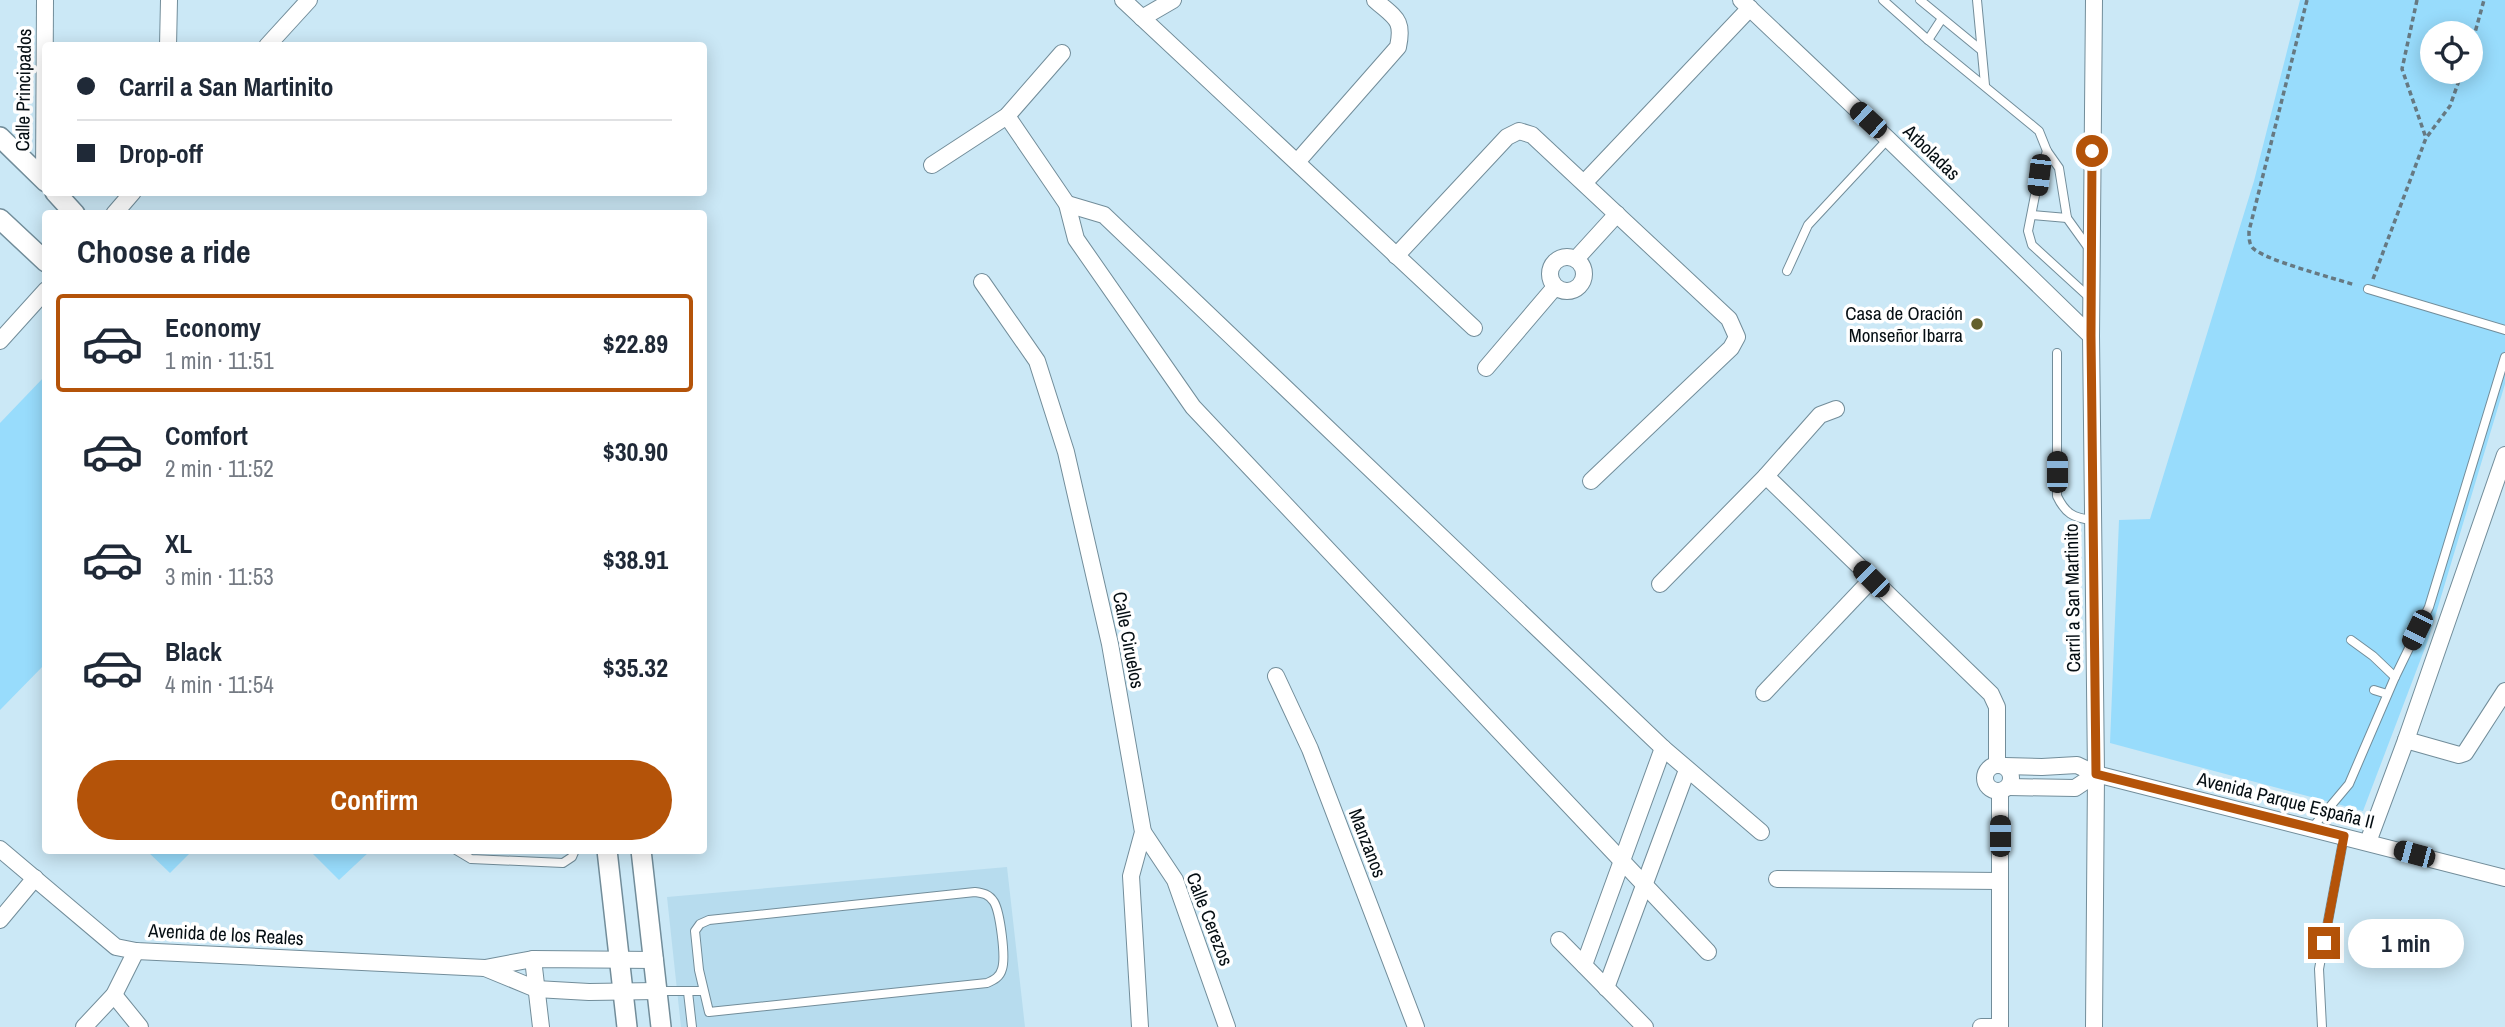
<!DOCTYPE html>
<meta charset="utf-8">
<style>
:root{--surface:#fff;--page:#f6f6f7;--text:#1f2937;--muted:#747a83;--line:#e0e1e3;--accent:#b45309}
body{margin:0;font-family:"Archivo Narrow",sans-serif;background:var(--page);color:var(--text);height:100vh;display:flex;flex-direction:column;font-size:26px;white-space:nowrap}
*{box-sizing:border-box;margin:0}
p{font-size:23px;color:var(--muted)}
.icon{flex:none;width:38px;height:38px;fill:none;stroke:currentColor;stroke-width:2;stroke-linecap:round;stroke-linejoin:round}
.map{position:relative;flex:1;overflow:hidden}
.details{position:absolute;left:42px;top:210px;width:665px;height:644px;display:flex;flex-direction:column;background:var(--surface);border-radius:7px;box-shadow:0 4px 18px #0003}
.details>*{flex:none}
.top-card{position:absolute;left:42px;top:42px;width:665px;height:154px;border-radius:7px;box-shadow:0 4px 18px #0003;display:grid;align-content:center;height:154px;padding:0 35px;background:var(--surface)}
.fabs{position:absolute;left:2420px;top:21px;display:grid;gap:14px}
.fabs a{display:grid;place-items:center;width:63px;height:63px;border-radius:50%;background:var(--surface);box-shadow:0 4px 18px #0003;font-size:35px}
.end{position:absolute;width:32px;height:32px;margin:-16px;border:9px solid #b45309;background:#fff;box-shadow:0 0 0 4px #fff}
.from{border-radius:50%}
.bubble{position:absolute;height:49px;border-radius:24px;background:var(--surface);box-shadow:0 4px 18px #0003;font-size:23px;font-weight:700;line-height:49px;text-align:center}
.car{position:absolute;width:21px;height:42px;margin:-21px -10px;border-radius:9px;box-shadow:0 0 5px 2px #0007;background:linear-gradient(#222 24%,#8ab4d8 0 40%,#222 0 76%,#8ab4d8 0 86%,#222 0)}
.top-card b{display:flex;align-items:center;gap:24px;height:66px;font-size:26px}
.top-card b+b{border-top:2px solid var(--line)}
.top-card i{width:18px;height:18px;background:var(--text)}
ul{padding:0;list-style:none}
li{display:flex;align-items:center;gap:21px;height:98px;margin:0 14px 10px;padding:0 21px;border:4px solid transparent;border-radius:7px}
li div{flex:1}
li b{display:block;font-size:26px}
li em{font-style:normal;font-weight:700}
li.on{border-color:var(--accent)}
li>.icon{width:63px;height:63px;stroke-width:1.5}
h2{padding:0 35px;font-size:32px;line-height:84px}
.action{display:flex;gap:14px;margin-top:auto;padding:14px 35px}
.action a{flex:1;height:80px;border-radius:42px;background:var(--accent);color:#fff;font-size:28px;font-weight:700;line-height:80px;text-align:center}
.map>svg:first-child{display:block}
.built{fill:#b7dcee}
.green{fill:#98dcfc;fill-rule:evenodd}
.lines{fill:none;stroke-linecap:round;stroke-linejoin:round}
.service-casing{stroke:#728d9a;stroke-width:10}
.minor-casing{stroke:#728d9a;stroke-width:18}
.tertiary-casing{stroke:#728d9a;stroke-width:22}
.path{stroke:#667982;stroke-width:3.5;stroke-dasharray:5 3.5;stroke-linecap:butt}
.service{stroke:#fff;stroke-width:8}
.minor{stroke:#fff;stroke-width:16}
.tertiary{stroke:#fff;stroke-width:19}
.route{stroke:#b45309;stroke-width:9}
.poi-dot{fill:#64602c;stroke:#fff;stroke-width:2.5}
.labels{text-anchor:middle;stroke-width:7;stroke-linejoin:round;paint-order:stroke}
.street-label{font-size:19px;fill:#050e13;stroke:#fff}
.poi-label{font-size:19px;fill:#050e13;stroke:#fff;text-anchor:end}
</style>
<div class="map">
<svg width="2505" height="1027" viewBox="0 0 2505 1027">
<rect width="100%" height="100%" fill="#cbe8f6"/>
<!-- built -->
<path class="built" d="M1007 867 1025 1027H681L667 897Z"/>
<!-- green -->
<g class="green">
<path d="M2300 0H2505V384L2428 640 2363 811 2110 743 2119 520 2150 519 2254 181ZM2432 33H2471V72H2432Z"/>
<path d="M45 376V664L0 710V423Z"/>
<path d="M147 851H192L170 873Z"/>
<path d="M310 851H370L339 880Z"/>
</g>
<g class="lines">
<!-- service casing -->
<g class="service-casing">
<g id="service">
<path d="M1883 0 1928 40 2039 131 2047 151 2059 168 2067 218 2090 250"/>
<path d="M1920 0 1981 50"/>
<path d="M1977 0 1985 85"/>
<path d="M1928 40 1941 20"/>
<path d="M2047 151 2039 175 2028 231 2032 245 2090 298"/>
<path d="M2032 215 2067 218"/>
<path d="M1787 271 1808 225 1888 139"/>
<path d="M2368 289 2505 330"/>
<path d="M2057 353V496C2065 513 2073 518 2092 520"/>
<path d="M2351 640 2373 656 2395 677"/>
<path d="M2374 690 2387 694"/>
<path d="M2312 828 2349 784 2395 677 2429 607 2505 357"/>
<path d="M456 850 471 859 563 863 572 857 575 850"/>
<path d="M975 892C983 893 989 894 994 902 1000 912 1006 957 1002 969 1000 977 994 980 987 983L709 1012 699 970 695 931 700 924 709 920Z"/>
<path d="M657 991H703"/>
<path d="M688 992 692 1027"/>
<path d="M2322 1027 2319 969 2344 836"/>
</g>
</g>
<!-- minor casing -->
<g class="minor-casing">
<g id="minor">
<path d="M1123 0 1474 328"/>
<path d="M1741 0 1888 139 2091 336"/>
<path d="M2094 0 2091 336 2096 774 2094 1027"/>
<path d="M1142 18 1173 0"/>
<path d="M168 46 169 0"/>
<path d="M267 46 309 0"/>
<path d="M1007 116 1067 204 1076 239 1193 407 1708 952"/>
<path d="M1297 162 1398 47C1404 19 1395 18 1375 0"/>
<path d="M932 165 1007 116 1062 53"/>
<path d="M44 180 45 0"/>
<path d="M1584 183 1750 8"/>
<path d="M1067 204 1104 215 1663 748 1761 832"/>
<path d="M114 214 133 192"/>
<path d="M1396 256 1507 137 1519 131 1532 135 1729 319 1737 337 1731 348 1591 481"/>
<circle cx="1567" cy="274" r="17"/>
<path d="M1576 259 1617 214"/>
<path d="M982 282 1037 361 1066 452 1110 644 1143 832 1131 876 1140 1027"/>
<path d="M0 341 46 290"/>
<path d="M1486 368 1555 287"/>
<path d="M1766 476 1991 694 1997 707V765"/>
<path d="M1660 584 1766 476 1820 415 1836 409"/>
<path d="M1276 676 1310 749 1416 1027"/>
<path d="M1764 693 1872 579"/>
<path d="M2406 740 2459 755 2465 753 2505 691"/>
<circle cx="1998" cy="778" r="13"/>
<path d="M2005 766 2042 767 2077 765 2096 774 2505 878"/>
<path d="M2009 787 2075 788 2096 774"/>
<path d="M2000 792V1027"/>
<path d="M1143 832 1175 880 1227 1027"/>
<path d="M2368 842 2406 740 2505 455"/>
<path d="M0 849 116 947 136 951 485 968 533 959 655 960"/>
<path d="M1777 879 2000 881"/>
<path d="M0 920 35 878"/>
<path d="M1559 940 1645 1027"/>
<path d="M533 959 541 1027"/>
<path d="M1584 965 1663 748"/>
<path d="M485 968 536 989 589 992 657 991"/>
<path d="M1606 988 1687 770"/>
<path d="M114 995 140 1027"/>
<path d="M84 1027 114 995 136 951"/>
<path d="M1981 1027H2000"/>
</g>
</g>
<!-- tertiary casing -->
<g class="tertiary-casing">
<g id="tertiary">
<path d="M0 137 46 182"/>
<path d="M55 192 75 214"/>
<path d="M0 219 46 262"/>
<path d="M607 850 627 1027"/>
<path d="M641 850 661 1027"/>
</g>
</g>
<!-- path -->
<g class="path">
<path d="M2307 0 2249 231C2249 237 2249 243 2252 247 2260 259 2337 279 2355 285"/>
<path d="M2417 0 2402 69 2426 138"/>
<path d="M2471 47 2484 0"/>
<path d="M2373 279 2426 138 2450 106 2462 72"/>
</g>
<!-- service -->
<use href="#service" class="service"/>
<!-- minor -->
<use href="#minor" class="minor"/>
<!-- tertiary -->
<use href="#tertiary" class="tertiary"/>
</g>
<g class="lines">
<!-- route -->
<path class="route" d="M2092 151 2091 336 2096 774 2344 836 2324 943"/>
</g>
<!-- markers -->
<circle class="poi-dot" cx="1977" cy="324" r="7"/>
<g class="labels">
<!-- street labels -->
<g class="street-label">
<text transform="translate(23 90) rotate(-89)" y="7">Calle Principados</text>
<text transform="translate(1932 152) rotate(44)" y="7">Arboladas</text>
<text transform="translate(2072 598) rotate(-91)" y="7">Carril a San Martinito</text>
<text transform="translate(1129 640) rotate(79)" y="7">Calle Ciruelos</text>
<text transform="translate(2286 800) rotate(14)" y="7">Avenida Parque España II</text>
<text transform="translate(1368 843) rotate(69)" y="7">Manzanos</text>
<text transform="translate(1210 919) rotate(69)" y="7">Calle Cerezos</text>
<text transform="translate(226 934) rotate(3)" y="7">Avenida de los Reales</text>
</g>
<!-- poi labels -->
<g class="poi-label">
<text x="1963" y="320">Casa de Oración<tspan x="1963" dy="22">Monseñor Ibarra</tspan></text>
</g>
</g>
</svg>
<div class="fabs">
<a><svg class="icon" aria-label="locate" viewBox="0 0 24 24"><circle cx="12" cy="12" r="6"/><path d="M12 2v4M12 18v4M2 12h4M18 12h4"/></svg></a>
</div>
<i class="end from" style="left:2092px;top:151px"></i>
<i class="end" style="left:2324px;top:943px"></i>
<div class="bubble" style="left:2348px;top:919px;width:116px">1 min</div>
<i class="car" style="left:1868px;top:120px;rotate:313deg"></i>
<i class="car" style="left:2039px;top:175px;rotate:187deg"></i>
<i class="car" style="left:2057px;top:472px;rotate:0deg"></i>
<i class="car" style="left:1871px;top:579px;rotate:315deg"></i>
<i class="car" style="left:2417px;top:630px;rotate:206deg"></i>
<i class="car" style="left:2000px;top:836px;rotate:0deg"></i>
<i class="car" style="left:2414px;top:854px;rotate:285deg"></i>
<div class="top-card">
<b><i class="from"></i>Carril a San Martinito</b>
<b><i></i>Drop-off</b>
</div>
<section class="details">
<h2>Choose a ride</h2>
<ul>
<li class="on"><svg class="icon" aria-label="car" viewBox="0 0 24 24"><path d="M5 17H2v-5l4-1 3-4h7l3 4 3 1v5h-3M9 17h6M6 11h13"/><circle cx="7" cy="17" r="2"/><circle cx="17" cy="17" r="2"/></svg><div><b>Economy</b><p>1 min · 11:51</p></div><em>$22.89</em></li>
<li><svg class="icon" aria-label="car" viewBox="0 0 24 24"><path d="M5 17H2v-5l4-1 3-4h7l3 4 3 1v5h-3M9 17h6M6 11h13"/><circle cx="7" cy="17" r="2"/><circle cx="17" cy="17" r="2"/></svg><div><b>Comfort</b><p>2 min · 11:52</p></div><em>$30.90</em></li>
<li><svg class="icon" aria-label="car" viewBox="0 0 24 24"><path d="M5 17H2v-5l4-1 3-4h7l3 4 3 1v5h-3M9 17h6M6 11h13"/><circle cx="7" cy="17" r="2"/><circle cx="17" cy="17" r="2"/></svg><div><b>XL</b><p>3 min · 11:53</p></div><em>$38.91</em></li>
<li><svg class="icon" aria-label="car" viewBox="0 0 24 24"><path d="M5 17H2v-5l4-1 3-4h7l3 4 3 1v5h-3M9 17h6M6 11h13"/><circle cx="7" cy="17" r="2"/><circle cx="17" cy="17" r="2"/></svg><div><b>Black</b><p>4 min · 11:54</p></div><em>$35.32</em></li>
</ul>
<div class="action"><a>Confirm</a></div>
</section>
</div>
